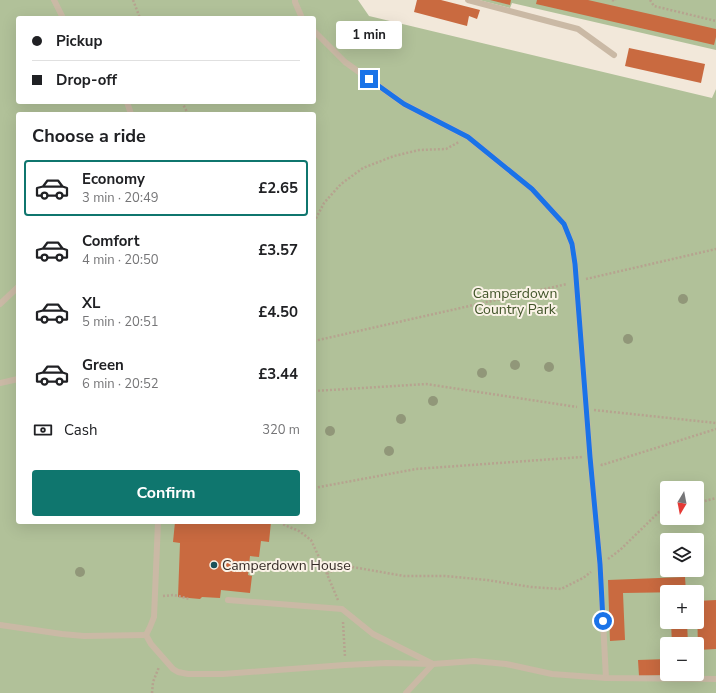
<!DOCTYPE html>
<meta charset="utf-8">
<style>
:root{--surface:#fff;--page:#f6f6f6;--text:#202124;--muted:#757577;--line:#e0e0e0;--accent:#0f766e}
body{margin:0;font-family:"Nunito Sans",sans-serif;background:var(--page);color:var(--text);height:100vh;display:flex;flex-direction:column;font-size:15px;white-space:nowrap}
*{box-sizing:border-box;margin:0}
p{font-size:13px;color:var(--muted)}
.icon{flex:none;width:22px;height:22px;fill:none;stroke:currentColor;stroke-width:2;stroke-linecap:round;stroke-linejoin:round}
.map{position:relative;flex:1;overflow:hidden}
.panel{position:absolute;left:16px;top:112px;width:300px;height:412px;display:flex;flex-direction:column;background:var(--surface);border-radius:4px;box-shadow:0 4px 16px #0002}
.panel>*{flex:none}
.hud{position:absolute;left:16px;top:16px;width:300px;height:88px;border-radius:4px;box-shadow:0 4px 16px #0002;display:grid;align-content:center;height:88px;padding:0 16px;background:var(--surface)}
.needle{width:26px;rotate:190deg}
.controls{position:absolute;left:660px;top:481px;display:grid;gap:8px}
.controls a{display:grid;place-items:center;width:44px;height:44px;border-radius:4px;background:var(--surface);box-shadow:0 4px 16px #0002;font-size:20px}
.end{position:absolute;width:18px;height:18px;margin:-9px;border:5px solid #1a73e8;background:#fff;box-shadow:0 0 0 2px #fff}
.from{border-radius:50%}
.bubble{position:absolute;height:28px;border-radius:4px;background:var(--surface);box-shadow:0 4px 16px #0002;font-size:13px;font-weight:700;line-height:28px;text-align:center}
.hud b{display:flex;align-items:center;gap:14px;height:38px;font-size:15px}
.hud b+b{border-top:1px solid var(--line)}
.hud i{width:10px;height:10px;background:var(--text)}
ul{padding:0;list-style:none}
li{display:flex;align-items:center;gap:12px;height:56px;margin:0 8px 6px;padding:0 8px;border:2px solid transparent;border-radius:4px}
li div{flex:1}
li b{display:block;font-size:15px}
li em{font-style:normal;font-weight:700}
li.on{border-color:var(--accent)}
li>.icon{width:36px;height:36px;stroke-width:1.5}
h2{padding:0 16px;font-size:18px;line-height:48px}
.pay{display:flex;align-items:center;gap:10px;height:44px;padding:0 16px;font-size:15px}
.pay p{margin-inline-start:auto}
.button{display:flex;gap:8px;margin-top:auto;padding:8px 16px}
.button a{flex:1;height:46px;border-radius:4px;background:var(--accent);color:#fff;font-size:16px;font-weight:700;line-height:46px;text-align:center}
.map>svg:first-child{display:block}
.green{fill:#b1c199;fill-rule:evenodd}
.building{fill:#c96a40}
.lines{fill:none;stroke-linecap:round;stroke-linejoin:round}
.path{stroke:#b6a38f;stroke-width:2.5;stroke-dasharray:2 2;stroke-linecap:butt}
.service{stroke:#cab9a5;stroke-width:6}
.tree{fill:#919779}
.route{stroke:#1a73e8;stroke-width:5}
.poi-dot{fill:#1b5159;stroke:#faf2e6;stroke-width:1.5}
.labels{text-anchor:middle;stroke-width:4;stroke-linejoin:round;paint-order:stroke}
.park-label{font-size:14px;fill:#42552a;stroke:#faf2e6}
.poi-label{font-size:14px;fill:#362c27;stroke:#faf2e6;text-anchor:start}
</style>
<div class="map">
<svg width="716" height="693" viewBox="0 0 716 693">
<rect width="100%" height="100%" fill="#f2e8da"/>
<!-- green -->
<g class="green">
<path d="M0 0H358L369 16 712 98 716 89V693H0ZM18 18H314V102H18ZM18 114H314V522H18ZM667 488H697V518H667ZM667 540H697V570H667ZM667 592H697V622H667ZM667 644H697V674H667Z"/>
<path d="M479 0H716V50L512 3 510 8Z"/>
</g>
<!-- building -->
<g class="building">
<path d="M417 0H441L480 10 477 19 469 16 467 26 414 12Z"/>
<path d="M490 0H511L510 5Z"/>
<path d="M537 0H588L716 29V37L714 45 536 4Z"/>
<path d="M629 48 705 64 701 83 625 66Z"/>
<path d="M175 522H271L269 542 261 541 259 557 250 556 248 575 252 576 250 593 221 590 220 598 202 597 200 599 178 597 180 543 173 542Z"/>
<path d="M685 577 686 592 623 593 625 640 610 641 608 580Z"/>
<path d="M716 600V649L698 650 697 601Z"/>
<path d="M671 622H687L688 644H672Z"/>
<path d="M667 659V675L639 676 638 660Z"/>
</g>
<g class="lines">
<!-- path -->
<g class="path">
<path d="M133 0 140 18"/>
<path d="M612 0 615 1V0"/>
<path d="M650 0 654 6 716 21"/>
<path d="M182 102 188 114"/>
<path d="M314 222 324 203 341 184 363 168 394 156 419 150 446 149 459 142"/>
<path d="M586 279 716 249"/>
<path d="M314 341 567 284"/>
<path d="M314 391 426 384 577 407"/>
<path d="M594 410 716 423"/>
<path d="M601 464 602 465 716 429"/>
<path d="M314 488 416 469 582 457"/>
<path d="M697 503 716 498"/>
<path d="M280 522 282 524 299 531 311 540 327 574 338 600"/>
<path d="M608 559 620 550 659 512 667 510"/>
<path d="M327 574 341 565 404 576H445L487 580 531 587 561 589 583 578 591 572"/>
<path d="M163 596 174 595 189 599"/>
<path d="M343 622 345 657"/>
<path d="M152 693 153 682 159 667"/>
</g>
<!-- service -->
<g class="service">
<path d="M54 0 63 18"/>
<path d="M295 0V2L302 18"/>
<path d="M468 0 578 29 614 55"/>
<path d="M314 31 345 62 404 104 468 137 532 189 564 224 572 244 575 264 590 457 600 564 606 678"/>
<path d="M127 102 131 114"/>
<path d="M0 304 18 287"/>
<path d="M0 383 18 379"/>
<path d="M228 600 342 609 373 634 431 663"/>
<path d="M0 625 62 634 84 636 146 635"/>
<path d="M146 635 151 644 173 669 178 672 188 674H223L345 665 387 663 433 664 474 661 506 664 552 674 606 678 716 679"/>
<path d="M146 635 150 627 154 617 158 522"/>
<path d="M406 693 433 664"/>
</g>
</g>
<!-- trees -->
<g class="tree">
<circle cx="683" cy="299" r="5"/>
<circle cx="628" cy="339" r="5"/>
<circle cx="515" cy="365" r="5"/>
<circle cx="549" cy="367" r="5"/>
<circle cx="482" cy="373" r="5"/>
<circle cx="433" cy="401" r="5"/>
<circle cx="401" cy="419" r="5"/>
<circle cx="330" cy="431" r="5"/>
<circle cx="389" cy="451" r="5"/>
<circle cx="80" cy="572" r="5"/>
</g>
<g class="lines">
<!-- route -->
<path class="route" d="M369 79 404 104 468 137 532 189 564 224 572 244 575 264 590 457 600 564 603 621"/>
</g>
<!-- markers -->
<circle class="poi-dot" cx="214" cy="565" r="4"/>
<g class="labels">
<!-- park labels -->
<g class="park-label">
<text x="515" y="298">Camperdown<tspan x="515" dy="16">Country Park</tspan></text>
</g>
<!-- poi labels -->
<g class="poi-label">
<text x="222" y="570">Camperdown House</text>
</g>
</g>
</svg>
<div class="controls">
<a><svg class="needle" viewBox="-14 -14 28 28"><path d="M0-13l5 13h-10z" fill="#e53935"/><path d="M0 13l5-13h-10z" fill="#757577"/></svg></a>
<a><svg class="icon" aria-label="layers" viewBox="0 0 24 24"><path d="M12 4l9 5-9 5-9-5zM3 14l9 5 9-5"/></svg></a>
<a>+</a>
<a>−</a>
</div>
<i class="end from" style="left:603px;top:621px"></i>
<i class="end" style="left:369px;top:79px"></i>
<div class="bubble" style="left:336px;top:21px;width:66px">1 min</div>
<div class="hud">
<b><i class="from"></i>Pickup</b>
<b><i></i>Drop-off</b>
</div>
<section class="panel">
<h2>Choose a ride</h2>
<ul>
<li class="on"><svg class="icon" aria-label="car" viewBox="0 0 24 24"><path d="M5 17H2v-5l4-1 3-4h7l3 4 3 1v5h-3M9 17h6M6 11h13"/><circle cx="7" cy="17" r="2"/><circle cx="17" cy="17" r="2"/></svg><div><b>Economy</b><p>3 min · 20:49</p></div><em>£2.65</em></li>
<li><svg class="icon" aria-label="car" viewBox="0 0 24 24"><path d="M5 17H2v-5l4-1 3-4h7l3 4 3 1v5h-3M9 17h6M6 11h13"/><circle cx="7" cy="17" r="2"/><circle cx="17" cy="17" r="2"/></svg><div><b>Comfort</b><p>4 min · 20:50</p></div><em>£3.57</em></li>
<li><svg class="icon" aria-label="car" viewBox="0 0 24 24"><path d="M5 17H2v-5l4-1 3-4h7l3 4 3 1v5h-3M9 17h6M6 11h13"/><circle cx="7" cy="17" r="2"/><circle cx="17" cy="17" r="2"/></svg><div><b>XL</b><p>5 min · 20:51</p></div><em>£4.50</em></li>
<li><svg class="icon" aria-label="car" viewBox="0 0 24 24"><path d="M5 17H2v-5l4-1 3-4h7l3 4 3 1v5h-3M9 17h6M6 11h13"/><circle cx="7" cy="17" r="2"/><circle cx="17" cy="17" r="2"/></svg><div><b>Green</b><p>6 min · 20:52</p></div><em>£3.44</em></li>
</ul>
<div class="pay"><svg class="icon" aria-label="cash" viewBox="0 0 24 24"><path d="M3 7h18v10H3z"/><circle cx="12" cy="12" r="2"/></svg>Cash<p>320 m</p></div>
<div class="button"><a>Confirm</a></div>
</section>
</div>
